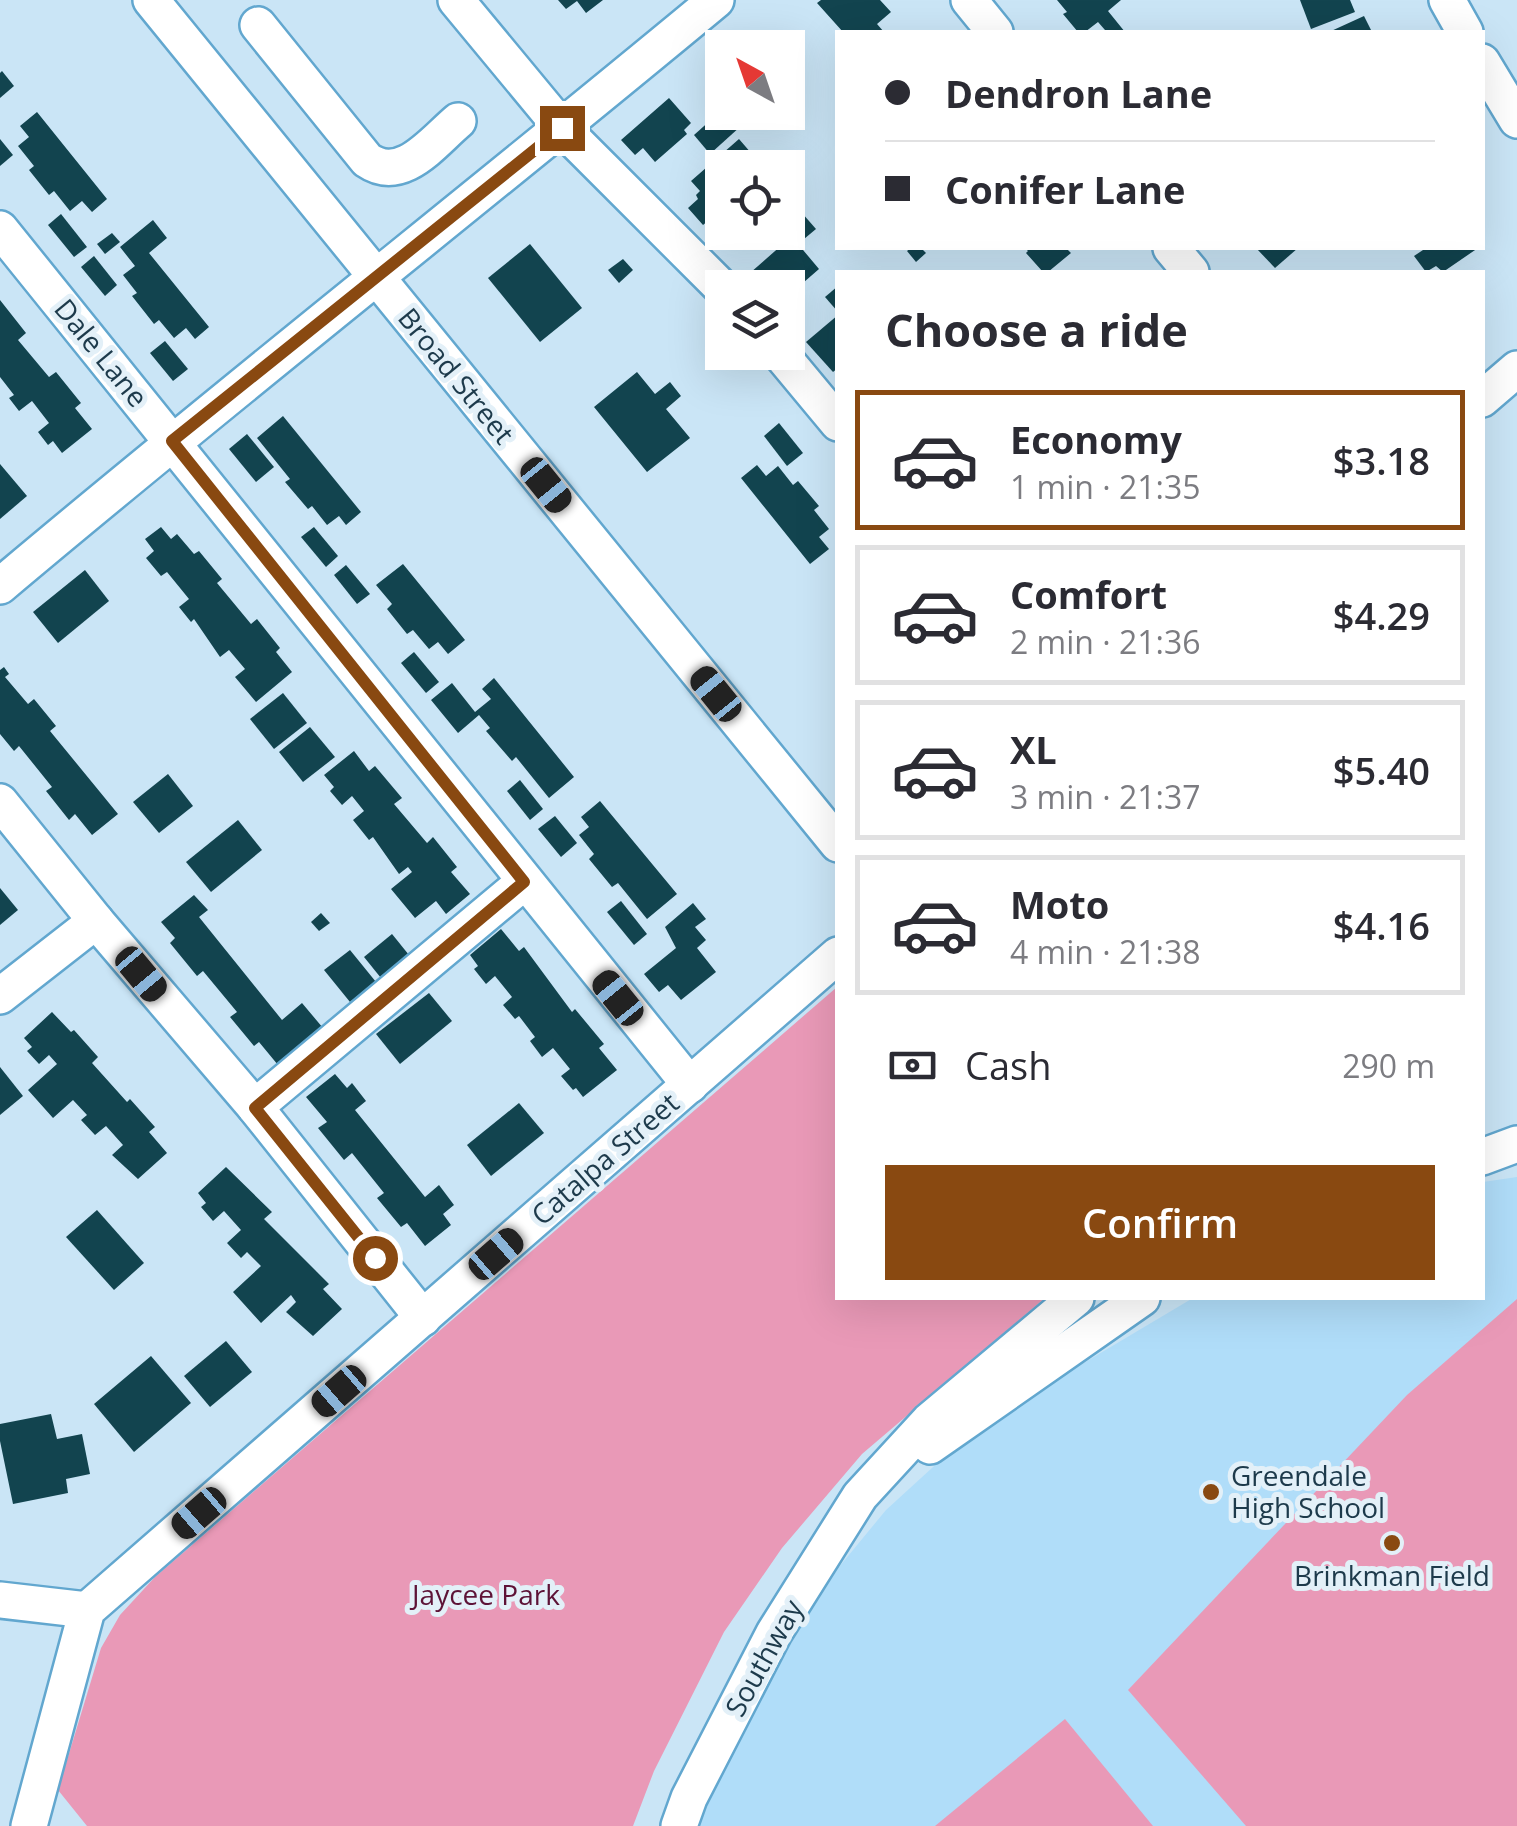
<!DOCTYPE html>
<meta charset="utf-8">
<style>
:root{--surface:#fff;--page:#f7f7f7;--text:#2b2b33;--muted:#7c7c81;--line:#e1e1e2;--accent:#894911}
body{margin:0;font-family:"Open Sans",sans-serif;background:var(--page);color:var(--text);height:100vh;display:flex;flex-direction:column;font-size:38px;white-space:nowrap}
*{box-sizing:border-box;margin:0}
p{font-size:32px;color:var(--muted)}
.icon{flex:none;width:55px;height:55px;fill:none;stroke:currentColor;stroke-width:2;stroke-linecap:round;stroke-linejoin:round}
.map{position:relative;flex:1;overflow:hidden}
.details{position:absolute;left:835px;top:270px;width:650px;height:1030px;display:flex;flex-direction:column;background:var(--surface);border-radius:0px;box-shadow:0 10px 40px #0002}
.details>*{flex:none}
.banner{position:absolute;left:835px;top:30px;width:650px;height:220px;border-radius:0px;box-shadow:0 10px 40px #0002;display:grid;align-content:center;height:220px;padding:0 50px;background:var(--surface)}
.needle{width:65px;rotate:320deg}
.tools{position:absolute;left:705px;top:30px;display:grid;gap:20px}
.tools a{display:grid;place-items:center;width:100px;height:100px;border-radius:0px;background:var(--surface);box-shadow:0 10px 40px #0002;font-size:50px}
.end{position:absolute;width:45px;height:45px;margin:-22px;border:12px solid #894911;background:#fff;box-shadow:0 0 0 5px #fff}
.from{border-radius:50%}
.car{position:absolute;width:30px;height:60px;margin:-30px -15px;border-radius:12px;box-shadow:0 0 8px 2px #0007;background:linear-gradient(#222 24%,#8ab4d8 0 40%,#222 0 76%,#8ab4d8 0 86%,#222 0)}
.banner b{display:flex;align-items:center;gap:35px;height:95px;font-size:38px}
.banner b+b{border-top:2px solid var(--line)}
.banner i{width:25px;height:25px;background:var(--text)}
ul{padding:0;list-style:none}
li{display:flex;align-items:center;gap:30px;height:140px;margin:0 20px 15px;padding:0 30px;border:5px solid var(--line);border-radius:0px}
li div{flex:1}
li b{display:block;font-size:38px}
li em{font-style:normal;font-weight:600}
li.on{border-color:var(--accent)}
li>.icon{width:90px;height:90px;stroke-width:1.5}
h2{padding:0 50px;font-size:45px;line-height:120px}
.pay{display:flex;align-items:center;gap:25px;height:110px;padding:0 50px;font-size:38px}
.pay p{margin-inline-start:auto}
.primary-button{display:flex;gap:20px;margin-top:auto;padding:20px 50px}
.primary-button a{flex:1;height:115px;border-radius:0px;background:var(--accent);color:#fff;font-size:40px;font-weight:600;line-height:115px;text-align:center}
.map>svg:first-child{display:block}
.built{fill:#b0ddf9}
.green{fill:#e999b7}
.building{fill:#12444f}
.lines{fill:none;stroke-linecap:round;stroke-linejoin:round}
.minor-casing{stroke:#62a7cf;stroke-width:40}
.minor{stroke:#fff;stroke-width:35}
.route{stroke:#894911;stroke-width:12}
.poi-dot{fill:#894911;stroke:#e3f0f8;stroke-width:4}
.labels{text-anchor:middle;stroke-width:10;stroke-linejoin:round;paint-order:stroke}
.street-label{font-size:28px;fill:#1d3a4b;stroke:#e3f0f8}
.poi-label{font-size:28px;fill:#1d3a4b;stroke:#e3f0f8;text-anchor:start}
.park-label{font-size:28px;fill:#5d1337;stroke:#e3f0f8}
</style>
<div class="map">
<svg width="1517" height="1826" viewBox="0 0 1517 1826">
<rect width="100%" height="100%" fill="#cae5f6"/>
<!-- built -->
<path class="built" d="M1517 1177V1826H699L715 1784 770 1677 839 1567 886 1510 967 1436 1013 1405 1193 1298H1482L1483 1182Z"/>
<!-- green -->
<g class="green">
<path d="M837 987 838 1298H1045L862 1454 782 1548 724 1632 654 1771 633 1826H87L58 1790 101 1648 120 1615 155 1577Z"/>
<path d="M1517 1299V1826H1246L1128 1690 1407 1395Z"/>
<path d="M1065 1719 1153 1826H935Z"/>
</g>
<!-- building -->
<g class="building">
<path d="M558 0H603L586 13 577 1 566 9Z"/>
<path d="M821 0H880L891 12 877 24 884 32H843L817 3Z"/>
<path d="M1057 0H1121L1108 11 1125 32H1102L1105 30 1098 22 1085 32H1078L1063 14 1067 12Z"/>
<path d="M1300 0H1350L1355 12 1311 29Z"/>
<path d="M1364 16 1372 32H1329Z"/>
<path d="M2 71 14 86 0 98V73Z"/>
<path d="M669 98 691 123 684 130 687 134 655 162 643 148 635 155 621 140Z"/>
<path d="M722 110 741 126 710 154 694 135Z"/>
<path d="M37 112 107 199 92 212 82 201 70 211 54 191 49 195 29 170 34 166 18 146 29 137 20 126Z"/>
<path d="M0 139 13 155 0 166Z"/>
<path d="M739 139 764 168H722V236L709 220 703 225 688 208 698 199 696 195 700 191 691 181Z"/>
<path d="M795 205 816 229 798 244 819 269 788 296V288L771 285 763 288 750 273 783 244 773 232H788V211Z"/>
<path d="M61 214 87 247 74 257 48 225Z"/>
<path d="M153 220 167 238 149 253 209 327 195 339 186 328 174 338 159 320 154 324 132 296 137 293 123 275 135 266 120 247Z"/>
<path d="M112 233 120 242 105 254 97 244Z"/>
<path d="M530 244 582 308 540 342 488 278Z"/>
<path d="M911 248H921L926 253 916 262 907 251Z"/>
<path d="M1025 248H1066L1071 253 1048 272H1043L1026 253 1028 251Z"/>
<path d="M1256 248H1298L1275 268Z"/>
<path d="M1426 248H1478L1443 272 1436 266 1426 272 1414 256Z"/>
<path d="M94 256 117 285 105 296 81 267Z"/>
<path d="M623 259 633 270 619 283 608 270Z"/>
<path d="M838 286V312L825 297Z"/>
<path d="M0 300 26 333 18 340 49 377 56 372 81 403 75 408 92 429 62 453 53 441 48 445 38 432 49 423 32 401 19 411 9 398 14 395 0 377Z"/>
<path d="M838 315V368L833 372 806 342Z"/>
<path d="M165 341 188 369 173 381 150 353Z"/>
<path d="M637 372 655 394 670 382 681 396 666 409 690 438 647 472 594 407Z"/>
<path d="M283 416 361 512 346 525 339 516 327 525 312 506 308 509 285 482 290 479 257 438Z"/>
<path d="M779 423 803 453 787 466 764 436Z"/>
<path d="M247 434 274 467 256 482 229 449Z"/>
<path d="M0 464 27 496 0 519Z"/>
<path d="M757 465 766 476 778 466 793 485 798 481 819 506 814 510 829 529 819 537 829 549 810 564 741 478Z"/>
<path d="M161 527 171 539 177 534 194 554 199 551 222 579 217 583 251 624 257 619 280 648 276 652 292 672 256 702 235 677 245 669 229 650 220 657 194 619 191 622 179 607 189 599 167 572 161 576 146 558 154 551 145 539Z"/>
<path d="M314 527 338 556 326 567 301 537Z"/>
<path d="M403 564 465 640 448 654 438 642 429 649 413 630 407 634 387 609 392 604 376 585Z"/>
<path d="M346 565 370 594 357 604 334 575Z"/>
<path d="M85 570 109 601 58 643 33 612Z"/>
<path d="M414 652 439 682 426 693 401 663Z"/>
<path d="M4 667 9 674 5 677 28 704 34 699 56 726 50 731 118 814 92 835 75 814 69 820 46 791 52 787 19 746 14 751 0 734V670Z"/>
<path d="M494 678 574 777 549 798 516 757 512 761 486 731 490 728 479 715 458 733 431 700 452 683 475 712 491 699 482 689Z"/>
<path d="M283 693 307 723 274 749 250 719Z"/>
<path d="M310 727 335 757 303 782 279 752Z"/>
<path d="M354 751 369 771 375 766 402 798 394 804 427 843 433 837 457 867 451 872 470 894 446 914 436 901 415 918 391 889 412 872 408 867 399 874 373 837 369 840 353 820 364 811 352 796 342 805 330 791 334 787 324 775Z"/>
<path d="M168 774 193 806 159 833 133 802Z"/>
<path d="M520 780 543 809 530 820 507 791Z"/>
<path d="M600 801 677 894 647 919 618 883 612 887 589 859 594 854 579 835 589 827 581 817Z"/>
<path d="M555 816 577 843 561 857 538 829Z"/>
<path d="M238 820 262 850 211 892 186 862Z"/>
<path d="M0 888 18 910 0 925Z"/>
<path d="M194 895 208 910 199 917 282 1020 302 1003 323 1028 278 1065 259 1042 254 1046 230 1017 237 1012 203 971 197 976 170 943 175 938 161 922Z"/>
<path d="M621 901 647 934 634 945 607 912Z"/>
<path d="M693 903 706 919 695 927 706 940 697 948 716 972 681 1000 668 985 659 992 644 974 676 948 665 927Z"/>
<path d="M321 913 330 923 319 931 311 922Z"/>
<path d="M501 929 519 951 524 947 572 1012 575 1009 604 1044 599 1048 617 1070 583 1097 576 1088 573 1090 561 1076 570 1069 553 1048 542 1057 530 1041 535 1037 519 1016 515 1019 503 1005 512 997 495 976 486 984 474 969 478 966 470 955Z"/>
<path d="M392 934 409 955 381 978 364 957Z"/>
<path d="M350 950 376 982 350 1002 324 970Z"/>
<path d="M429 993 452 1021 400 1064 376 1034Z"/>
<path d="M52 1012 71 1032 74 1030 98 1057 92 1063 127 1102 130 1099 155 1127 149 1132 167 1153 138 1179 112 1155 123 1145 106 1126 95 1135 81 1120 87 1115 73 1100 53 1118 28 1090 57 1064 49 1055 39 1064 27 1051 32 1047 24 1038Z"/>
<path d="M0 1067 23 1096 0 1115Z"/>
<path d="M335 1074 347 1088 352 1083 366 1101 355 1110 425 1197 439 1185 454 1205 443 1214 451 1225 425 1246 407 1223 401 1227 377 1198 384 1193 352 1153 344 1160 318 1128 327 1122 306 1097Z"/>
<path d="M519 1103 544 1133 491 1176 467 1145Z"/>
<path d="M226 1167 272 1212 264 1219 329 1284 323 1289 342 1309 313 1336 286 1312 296 1302 291 1295 261 1323 233 1292 261 1266 247 1252 241 1258 227 1243 241 1230 224 1211 213 1221 201 1207 206 1203 198 1193Z"/>
<path d="M97 1210 144 1263 114 1290 66 1237Z"/>
<path d="M226 1341 252 1372 210 1407 184 1376Z"/>
<path d="M151 1356 191 1403 134 1452 94 1404Z"/>
<path d="M51 1414 57 1439 82 1434 90 1474 66 1479 68 1493 13 1504 0 1441V1424Z"/>
</g>
<g class="lines">
<!-- minor casing -->
<g class="minor-casing">
<g id="minor">
<path d="M151 0 838 844"/>
<path d="M456 0 562 128 722 288"/>
<path d="M969 0 995 32"/>
<path d="M1447 0 1465 32"/>
<path d="M258 25 367 160C402 184 432 143 458 121"/>
<path d="M1482 62 1517 120"/>
<path d="M0 229 690 1085"/>
<path d="M1171 248 1191 272"/>
<path d="M779 352 838 423"/>
<path d="M1482 399 1517 369"/>
<path d="M0 586C236 387 479 197 716 0"/>
<path d="M0 802 96 921 255 1107 423 1318"/>
<path d="M0 996 96 921"/>
<path d="M255 1107 524 882"/>
<path d="M1482 1157 1517 1144"/>
<path d="M930 1446 1142 1298"/>
<path d="M0 1600 87 1610"/>
<path d="M29 1826 87 1610 838 955"/>
<path d="M679 1826 689 1798 774 1633 860 1496 929 1421 1076 1298"/>
</g>
</g>
<!-- minor -->
<use href="#minor" class="minor"/>
</g>
<g class="lines">
<!-- route -->
<path class="route" d="M375 1258 255 1108 524 882 172 441 562 128"/>
</g>
<!-- markers -->
<g class="poi-dot">
<circle cx="1211" cy="1492" r="10"/>
<circle cx="1392" cy="1543" r="10"/>
</g>
<g class="labels">
<!-- street labels -->
<g class="street-label">
<text transform="translate(101 353) rotate(51)" y="10">Dale Lane</text>
<text transform="translate(456 376) rotate(51)" y="10">Broad Street</text>
<text transform="translate(605 1159) rotate(-41)" y="10">Catalpa Street</text>
<text transform="translate(764 1658) rotate(-61)" y="10">Southway</text>
</g>
<!-- poi labels -->
<g class="poi-label">
<text x="1231" y="1486">Greendale<tspan x="1231" dy="32">High School</tspan></text>
<text x="1392" y="1586" text-anchor="middle">Brinkman Field</text>
</g>
<!-- park labels -->
<g class="park-label">
<text x="486" y="1605">Jaycee Park</text>
</g>
</g>
</svg>
<div class="tools">
<a><svg class="needle" viewBox="-14 -14 28 28"><path d="M0-13l5 13h-10z" fill="#e53935"/><path d="M0 13l5-13h-10z" fill="#7c7c81"/></svg></a>
<a><svg class="icon" aria-label="locate" viewBox="0 0 24 24"><circle cx="12" cy="12" r="6"/><path d="M12 2v4M12 18v4M2 12h4M18 12h4"/></svg></a>
<a><svg class="icon" aria-label="layers" viewBox="0 0 24 24"><path d="M12 4l9 5-9 5-9-5zM3 14l9 5 9-5"/></svg></a>
</div>
<i class="end from" style="left:375px;top:1258px"></i>
<i class="end" style="left:562px;top:128px"></i>
<i class="car" style="left:546px;top:485px;rotate:141deg"></i>
<i class="car" style="left:716px;top:694px;rotate:321deg"></i>
<i class="car" style="left:141px;top:974px;rotate:140deg"></i>
<i class="car" style="left:618px;top:998px;rotate:321deg"></i>
<i class="car" style="left:496px;top:1254px;rotate:49deg"></i>
<i class="car" style="left:339px;top:1391px;rotate:229deg"></i>
<i class="car" style="left:199px;top:1513px;rotate:229deg"></i>
<div class="banner">
<b><i class="from"></i>Dendron Lane</b>
<b><i></i>Conifer Lane</b>
</div>
<section class="details">
<h2>Choose a ride</h2>
<ul>
<li class="on"><svg class="icon" aria-label="car" viewBox="0 0 24 24"><path d="M5 17H2v-5l4-1 3-4h7l3 4 3 1v5h-3M9 17h6M6 11h13"/><circle cx="7" cy="17" r="2"/><circle cx="17" cy="17" r="2"/></svg><div><b>Economy</b><p>1 min · 21:35</p></div><em>$3.18</em></li>
<li><svg class="icon" aria-label="car" viewBox="0 0 24 24"><path d="M5 17H2v-5l4-1 3-4h7l3 4 3 1v5h-3M9 17h6M6 11h13"/><circle cx="7" cy="17" r="2"/><circle cx="17" cy="17" r="2"/></svg><div><b>Comfort</b><p>2 min · 21:36</p></div><em>$4.29</em></li>
<li><svg class="icon" aria-label="car" viewBox="0 0 24 24"><path d="M5 17H2v-5l4-1 3-4h7l3 4 3 1v5h-3M9 17h6M6 11h13"/><circle cx="7" cy="17" r="2"/><circle cx="17" cy="17" r="2"/></svg><div><b>XL</b><p>3 min · 21:37</p></div><em>$5.40</em></li>
<li><svg class="icon" aria-label="car" viewBox="0 0 24 24"><path d="M5 17H2v-5l4-1 3-4h7l3 4 3 1v5h-3M9 17h6M6 11h13"/><circle cx="7" cy="17" r="2"/><circle cx="17" cy="17" r="2"/></svg><div><b>Moto</b><p>4 min · 21:38</p></div><em>$4.16</em></li>
</ul>
<div class="pay"><svg class="icon" aria-label="cash" viewBox="0 0 24 24"><path d="M3 7h18v10H3z"/><circle cx="12" cy="12" r="2"/></svg>Cash<p>290 m</p></div>
<div class="primary-button"><a>Confirm</a></div>
</section>
</div>
